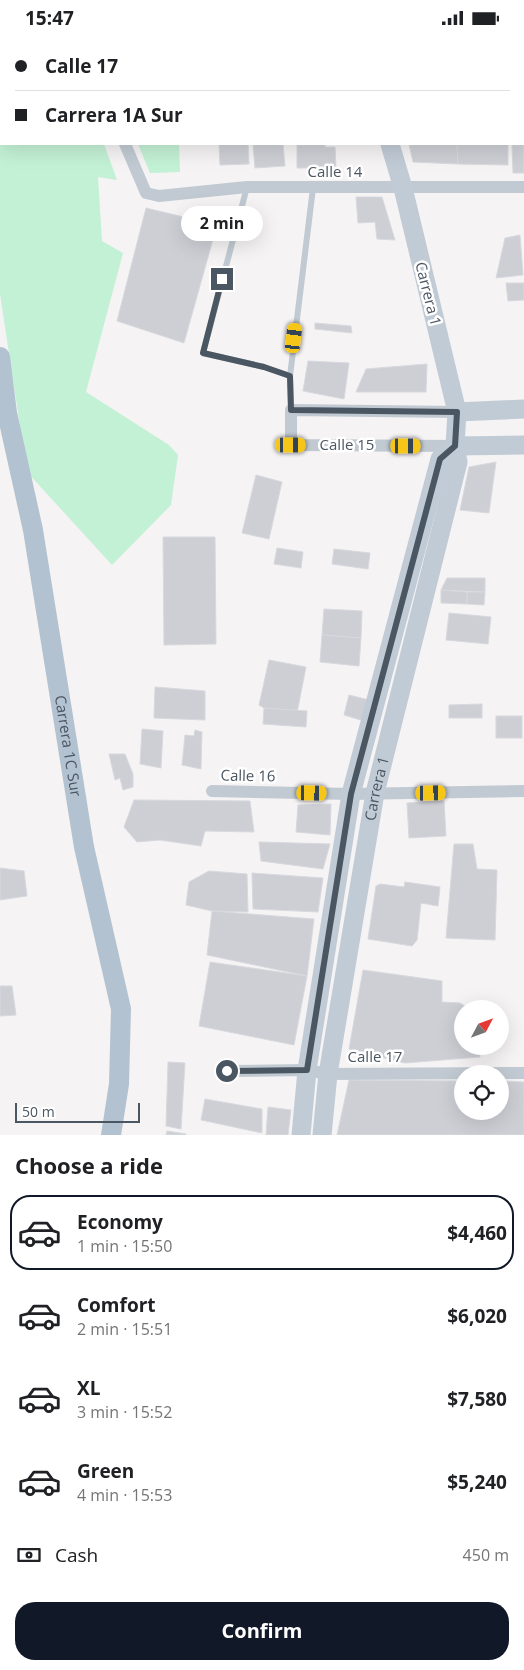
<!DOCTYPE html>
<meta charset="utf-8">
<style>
:root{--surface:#fff;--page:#f6f6f6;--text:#202124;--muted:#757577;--line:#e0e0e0;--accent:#111827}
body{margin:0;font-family:"Open Sans",sans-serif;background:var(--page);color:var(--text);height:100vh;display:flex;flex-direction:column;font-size:19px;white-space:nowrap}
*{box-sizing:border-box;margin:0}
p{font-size:16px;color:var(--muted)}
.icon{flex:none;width:28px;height:28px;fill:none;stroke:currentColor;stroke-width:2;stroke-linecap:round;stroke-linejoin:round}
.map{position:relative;height:1100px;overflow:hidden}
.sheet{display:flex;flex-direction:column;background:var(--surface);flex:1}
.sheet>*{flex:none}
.hud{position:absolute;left:0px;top:0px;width:525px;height:110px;box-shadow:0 5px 20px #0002;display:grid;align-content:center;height:110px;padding:0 15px;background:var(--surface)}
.needle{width:32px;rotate:49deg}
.fabs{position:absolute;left:454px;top:965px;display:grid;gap:10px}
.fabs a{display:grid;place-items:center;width:55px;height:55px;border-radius:50%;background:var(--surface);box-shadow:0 5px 20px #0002;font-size:25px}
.scale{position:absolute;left:15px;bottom:12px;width:125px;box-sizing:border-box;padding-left:5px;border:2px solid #4a5661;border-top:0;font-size:14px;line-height:18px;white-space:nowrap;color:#4a5661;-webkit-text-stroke:4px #fff;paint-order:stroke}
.end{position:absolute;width:22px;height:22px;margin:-11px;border:6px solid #4a5661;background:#fff;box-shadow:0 0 0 2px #fff}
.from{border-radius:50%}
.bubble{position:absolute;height:35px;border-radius:18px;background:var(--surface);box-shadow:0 5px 20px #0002;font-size:16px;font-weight:700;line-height:35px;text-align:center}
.car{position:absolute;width:15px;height:30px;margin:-15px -8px;border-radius:6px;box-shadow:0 0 4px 1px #0007;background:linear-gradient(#f5c518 24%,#345 0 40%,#f5c518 0 76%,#345 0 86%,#f5c518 0)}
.hud b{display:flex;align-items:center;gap:18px;height:48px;font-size:19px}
.hud b+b{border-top:1px solid var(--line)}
.hud i{width:12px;height:12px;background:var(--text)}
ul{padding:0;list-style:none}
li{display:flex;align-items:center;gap:15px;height:75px;margin:0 10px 8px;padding:0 5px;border:2px solid transparent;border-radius:20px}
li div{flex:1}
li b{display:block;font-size:19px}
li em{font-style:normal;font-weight:700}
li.on{border-color:var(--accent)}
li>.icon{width:45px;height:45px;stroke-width:1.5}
h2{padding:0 15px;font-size:22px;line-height:60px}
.pay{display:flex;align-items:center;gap:12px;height:55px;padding:0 15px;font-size:19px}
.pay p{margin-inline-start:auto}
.cta{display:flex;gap:10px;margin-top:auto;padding:10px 15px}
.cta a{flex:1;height:58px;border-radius:20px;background:var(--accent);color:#fff;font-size:20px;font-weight:700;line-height:58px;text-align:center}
.status{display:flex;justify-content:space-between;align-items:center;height:35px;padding:0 25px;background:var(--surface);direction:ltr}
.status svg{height:14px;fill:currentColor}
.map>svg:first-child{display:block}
.green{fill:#c3f1d5}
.building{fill:#cdcfd5;stroke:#d7d9de}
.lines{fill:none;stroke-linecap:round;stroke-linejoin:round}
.service{stroke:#c1cad2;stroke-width:6}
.minor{stroke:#c1cad2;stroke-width:12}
.secondary{stroke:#c1cbd6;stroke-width:19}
.primary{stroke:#b3c2d1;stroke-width:20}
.route{stroke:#4a5661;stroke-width:6}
.labels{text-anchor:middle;stroke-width:5;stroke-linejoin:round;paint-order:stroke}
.street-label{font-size:15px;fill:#4a5661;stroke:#fff}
</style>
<div class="status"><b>15:47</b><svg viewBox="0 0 49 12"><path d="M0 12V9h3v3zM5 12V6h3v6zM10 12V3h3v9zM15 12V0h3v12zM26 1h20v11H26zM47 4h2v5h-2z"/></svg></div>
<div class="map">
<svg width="524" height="1100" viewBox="0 0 524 1100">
<rect width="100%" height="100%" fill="#f5f3f3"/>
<!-- green -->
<g class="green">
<path d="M0 0H67V1H1V24Z"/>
<path d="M14 109H104L117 145 98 142 102 206 123 218 86 357 169 410 178 420 171 470 112 530 27 437 0 259V110Z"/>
<path d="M138 109H179L180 137 150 138Z"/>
</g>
<!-- building -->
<g class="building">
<path d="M309 0H340L341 1H309Z"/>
<path d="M309 0V1H280L291 0Z"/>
<path d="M390 0H431L425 1Z"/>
<path d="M431 0H457V1H425Z"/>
<path d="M475 0H524V32V1Z"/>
<path d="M524 91V138H513L512 109H524Z"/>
<path d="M219 109H248L249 129 220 130Z"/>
<path d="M253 109H283L285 131 255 133Z"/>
<path d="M297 109H325V112H335L336 133H297Z"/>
<path d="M409 109H457L458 129 413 127Z"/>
<path d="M457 109H508V130L458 129Z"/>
<path d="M356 162H382L395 205 377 204 375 187 358 188Z"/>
<path d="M146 173 217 190 184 308 117 286Z"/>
<path d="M520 200 523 240 496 243 505 203Z"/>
<path d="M506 248H524V265L508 266Z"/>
<path d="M315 288 351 291 352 298 315 294Z"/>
<path d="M308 326 349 328 344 364 303 356Z"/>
<path d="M427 329 426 357H356L366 334Z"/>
<path d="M496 427 489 478 460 475 469 432Z"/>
<path d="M256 440 282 447 269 504 242 498Z"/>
<path d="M163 502H215L216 609 164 610Z"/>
<path d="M277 513 303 517 301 533 274 529Z"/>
<path d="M334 514 370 518 368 534 332 529Z"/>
<path d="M447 543H485V557L441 555Z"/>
<path d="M441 555 467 557V569L441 568Z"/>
<path d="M467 557H485L484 570 467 569Z"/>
<path d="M324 574 362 576 361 603 322 600Z"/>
<path d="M449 578 491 582 488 609 446 605Z"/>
<path d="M322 600 361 603 359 631 320 627Z"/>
<path d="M269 625 306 632 297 678 264 673 259 670Z"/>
<path d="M155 652 205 656V685L154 683Z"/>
<path d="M349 660 369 665 364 686 344 680Z"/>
<path d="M482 669V683H449V670Z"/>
<path d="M264 673 307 676 306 692 263 689Z"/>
<rect x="496" y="681" width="26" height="22"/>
<path d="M142 694 163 696 161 733 140 729Z"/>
<path d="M195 695 202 697 201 734 182 730 185 700 194 701Z"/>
<path d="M109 719H125L133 739V752L123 755 120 743 115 745Z"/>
<path d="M134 765 250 766 254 797 205 796 201 811 160 805 137 807 124 792Z"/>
<path d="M444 766 446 801 409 803 407 768Z"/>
<path d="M331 769 330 800 296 797 298 770Z"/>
<path d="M259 807 330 809 323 834 261 826Z"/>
<path d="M454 809H473L477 834 497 835 495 905 446 903Z"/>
<path d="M0 833 24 836 27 861 0 865Z"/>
<path d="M209 836 247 839 248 877 212 876 186 870 189 847Z"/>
<path d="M252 838 323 843 318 877 253 874Z"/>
<path d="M405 847 440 852 438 871 421 868 417 905 412 911 368 904 376 851 380 849 404 852Z"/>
<path d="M212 876 314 884 307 941 207 920Z"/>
<path d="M210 927 307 941 294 1010 199 991Z"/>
<path d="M363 935 442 946V967L460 968 470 974H462V1011H479L480 1022 405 1028 349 1014Z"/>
<path d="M0 951H12L16 980 0 981Z"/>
<path d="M168 1027 185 1028 181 1094 166 1091Z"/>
<path d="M349 1045 462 1046V1076H500V1046L524 1047V1100H337Z"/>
<path d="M205 1064 262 1074V1098L201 1085Z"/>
<path d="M268 1072 291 1075 288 1100H266Z"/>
<path d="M167 1096 186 1099V1100H166Z"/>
</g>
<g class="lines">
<!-- service -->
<g class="service">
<path d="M247 152 203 318 264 332 290 341"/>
<path d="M291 375 290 341 313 153"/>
</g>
<!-- minor -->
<g class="minor">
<path d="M82 0V1"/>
<path d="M125 109 146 158 159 161 247 152H524"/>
<path d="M455 411 291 410V375L457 377"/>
<path d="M212 756 351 759 524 756"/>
<path d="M227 1036 307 1035 328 1039 524 1038"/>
</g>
<!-- secondary -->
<g class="secondary">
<path d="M359 0V1"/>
<path d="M457 377 524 374"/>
<path d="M455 411 524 410"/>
<path d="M301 1100 307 1035 351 759 440 424 455 411"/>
<path id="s1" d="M322 1100 328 1039 375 758 458 427 455 411 457 377 403 153 390 109"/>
</g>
<!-- primary -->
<path class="primary" id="s2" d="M0 322 7 378 33 495 84 812 121 974 119 1049 111 1100"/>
</g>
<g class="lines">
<!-- route -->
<path class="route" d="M222 244 203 318 264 332 290 341 291 375 457 377 455 411 440 424 351 759 307 1035 227 1036"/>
</g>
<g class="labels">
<!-- street labels -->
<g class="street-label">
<text x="335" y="142">Calle 14</text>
<text transform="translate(428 259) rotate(76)" y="5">Carrera 1</text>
<text x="347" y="415">Calle 15</text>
<text dy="5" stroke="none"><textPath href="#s2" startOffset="395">Carrera 1C Sur</textPath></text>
<text transform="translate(248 741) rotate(1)" y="5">Calle 16</text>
<text dy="5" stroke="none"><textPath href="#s1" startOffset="351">Carrera 1</textPath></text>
<text x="375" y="1027">Calle 17</text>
</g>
</g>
</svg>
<div class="fabs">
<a><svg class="needle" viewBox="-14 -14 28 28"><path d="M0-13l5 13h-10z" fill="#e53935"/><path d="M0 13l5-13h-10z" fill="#757577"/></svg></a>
<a><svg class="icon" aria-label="locate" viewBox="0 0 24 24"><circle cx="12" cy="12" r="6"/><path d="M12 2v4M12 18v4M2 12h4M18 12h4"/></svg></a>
</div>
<div class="scale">50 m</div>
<i class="end from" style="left:227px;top:1036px"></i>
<i class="end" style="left:222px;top:244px"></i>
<div class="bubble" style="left:181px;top:171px;width:82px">2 min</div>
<i class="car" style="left:294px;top:303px;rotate:7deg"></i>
<i class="car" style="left:291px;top:410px;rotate:90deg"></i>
<i class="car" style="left:406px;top:411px;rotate:90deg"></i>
<i class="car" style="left:312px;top:758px;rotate:91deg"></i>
<i class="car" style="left:431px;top:758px;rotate:89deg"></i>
<div class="hud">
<b><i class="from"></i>Calle 17</b>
<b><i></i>Carrera 1A Sur</b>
</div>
</div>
<section class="sheet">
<h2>Choose a ride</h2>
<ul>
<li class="on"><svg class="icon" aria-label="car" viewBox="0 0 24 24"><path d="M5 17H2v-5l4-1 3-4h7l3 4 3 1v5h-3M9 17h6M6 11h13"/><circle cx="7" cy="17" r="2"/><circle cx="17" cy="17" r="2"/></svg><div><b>Economy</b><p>1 min · 15:50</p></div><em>$4,460</em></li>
<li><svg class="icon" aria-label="car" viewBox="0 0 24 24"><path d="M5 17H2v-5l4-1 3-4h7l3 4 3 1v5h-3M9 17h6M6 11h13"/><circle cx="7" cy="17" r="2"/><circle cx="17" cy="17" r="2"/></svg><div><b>Comfort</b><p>2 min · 15:51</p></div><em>$6,020</em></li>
<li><svg class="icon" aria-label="car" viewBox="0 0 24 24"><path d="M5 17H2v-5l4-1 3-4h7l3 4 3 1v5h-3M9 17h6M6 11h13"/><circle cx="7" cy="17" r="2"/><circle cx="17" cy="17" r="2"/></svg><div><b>XL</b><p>3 min · 15:52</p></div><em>$7,580</em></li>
<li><svg class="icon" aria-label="car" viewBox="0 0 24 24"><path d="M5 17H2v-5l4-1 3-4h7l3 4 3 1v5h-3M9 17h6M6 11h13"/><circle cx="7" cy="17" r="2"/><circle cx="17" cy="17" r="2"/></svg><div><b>Green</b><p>4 min · 15:53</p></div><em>$5,240</em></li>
</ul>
<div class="pay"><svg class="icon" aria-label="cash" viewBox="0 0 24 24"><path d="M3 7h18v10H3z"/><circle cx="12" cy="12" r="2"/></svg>Cash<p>450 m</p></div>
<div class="cta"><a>Confirm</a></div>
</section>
